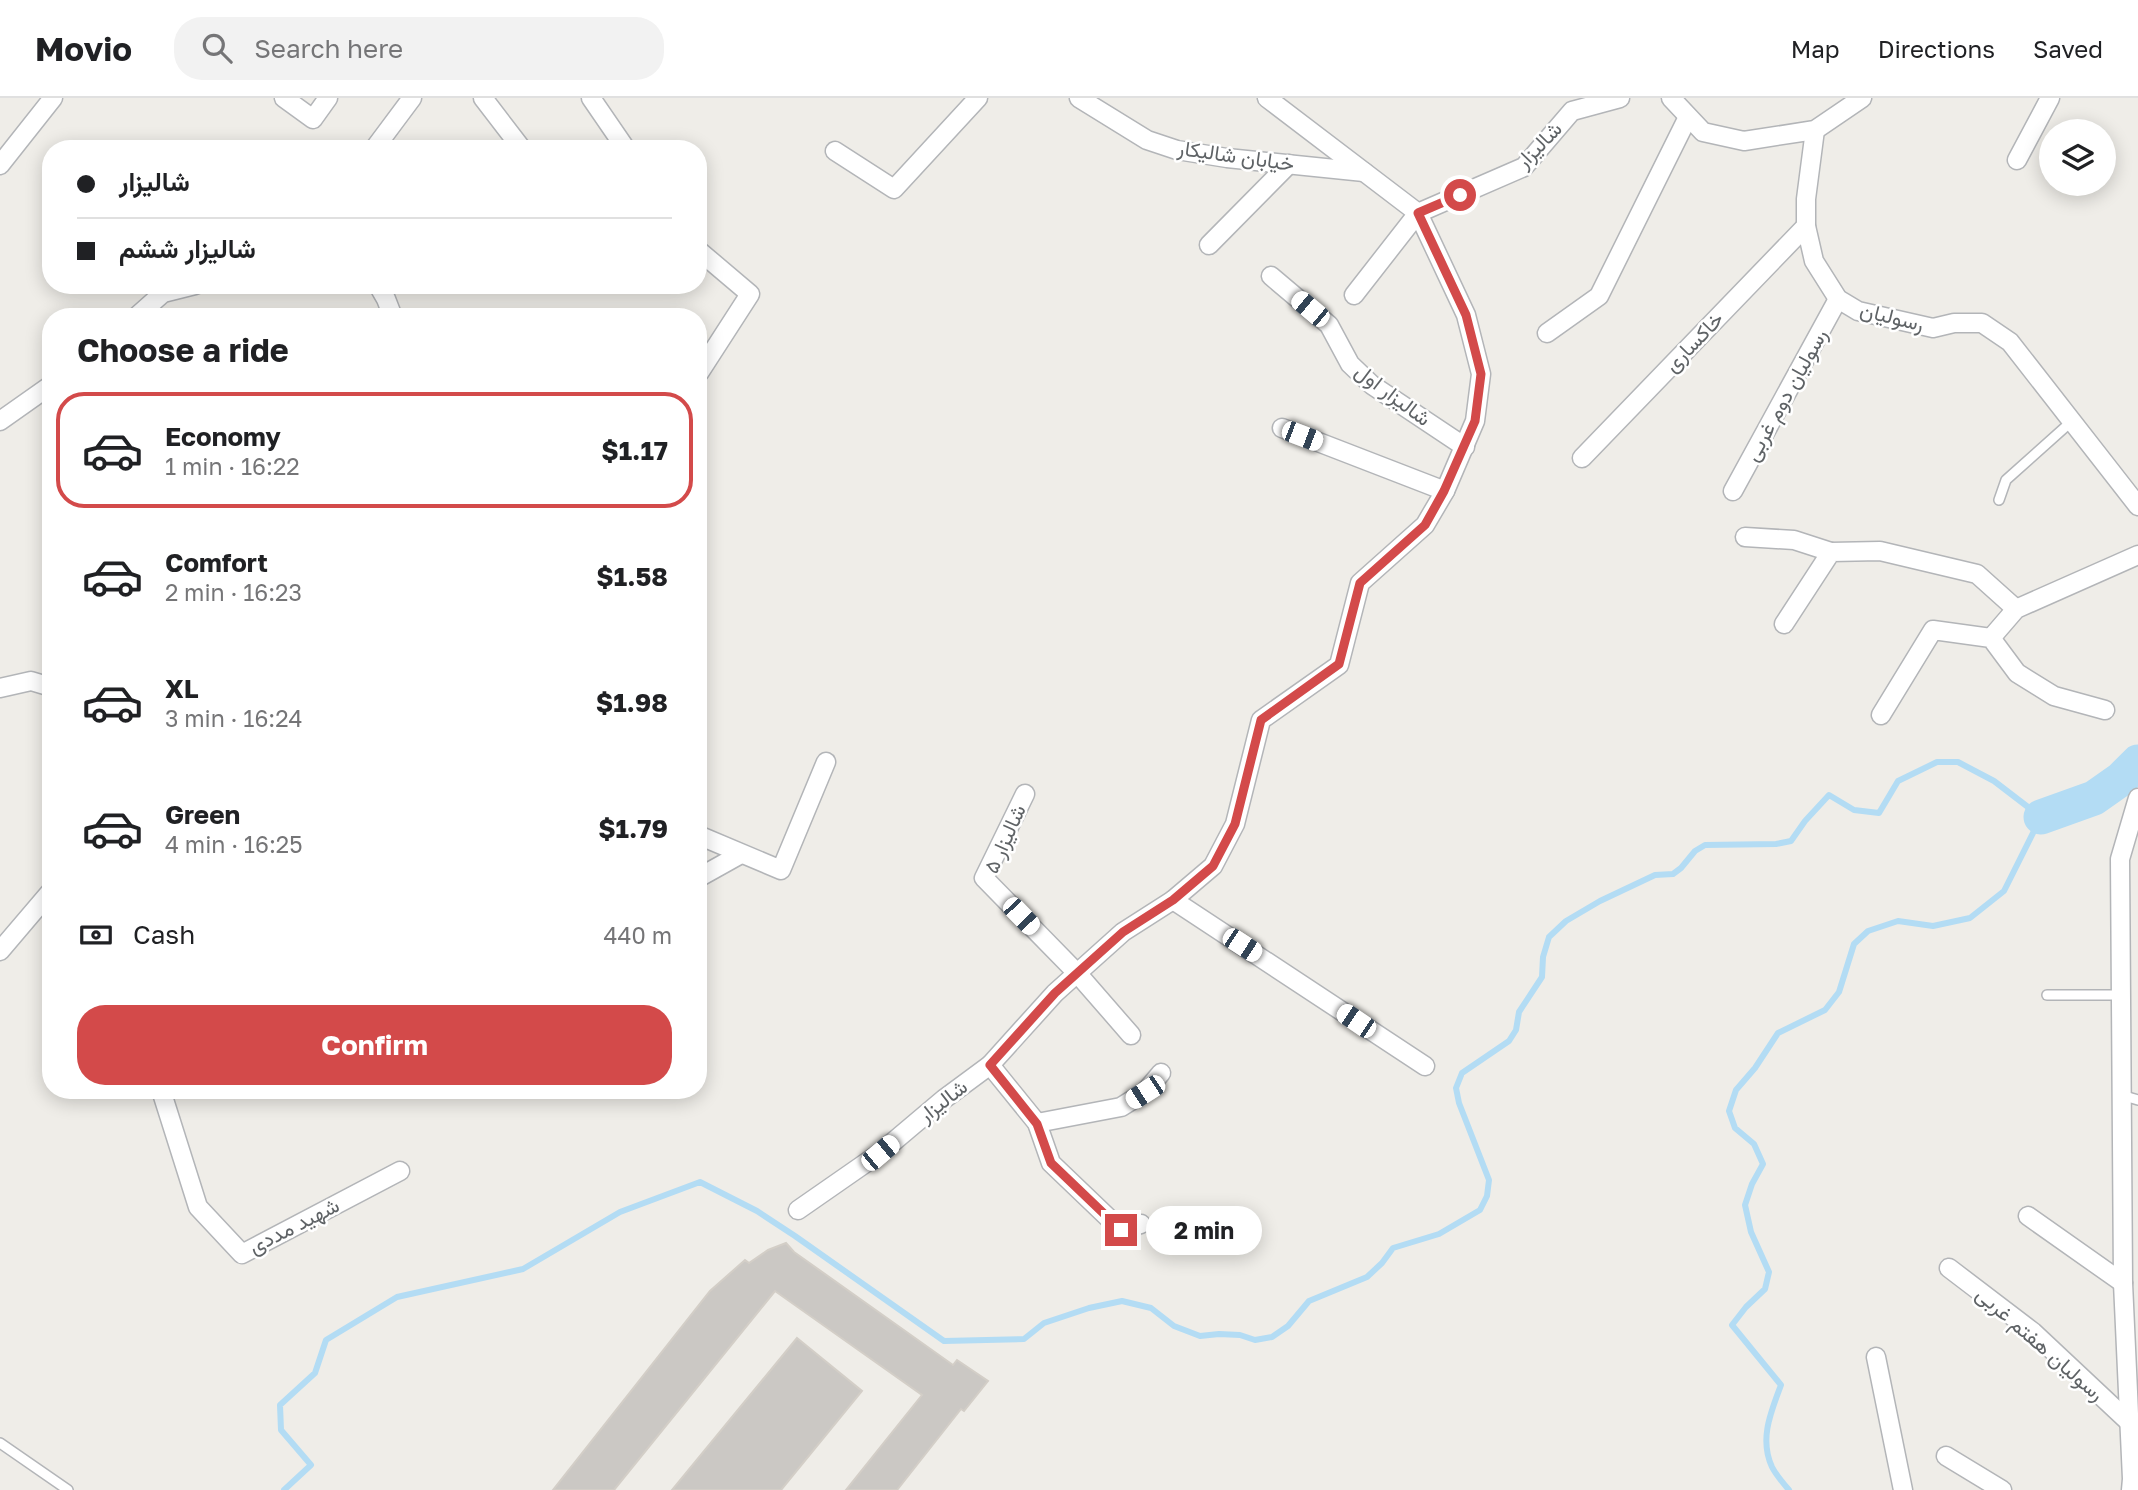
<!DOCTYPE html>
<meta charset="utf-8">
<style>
:root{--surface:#fff;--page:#f2f2f2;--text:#202124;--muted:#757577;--line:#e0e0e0;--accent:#d34a4a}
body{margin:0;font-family:"Golos Text",Vazirmatn,sans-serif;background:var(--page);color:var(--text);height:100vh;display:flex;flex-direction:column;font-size:26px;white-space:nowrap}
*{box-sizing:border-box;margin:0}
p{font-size:23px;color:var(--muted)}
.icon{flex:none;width:38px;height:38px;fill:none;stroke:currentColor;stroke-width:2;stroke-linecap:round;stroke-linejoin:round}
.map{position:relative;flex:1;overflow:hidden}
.sheet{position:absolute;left:42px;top:210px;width:665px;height:791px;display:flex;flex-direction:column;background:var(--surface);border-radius:28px;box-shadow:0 4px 18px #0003}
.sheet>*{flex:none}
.top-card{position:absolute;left:42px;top:42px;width:665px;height:154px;border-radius:28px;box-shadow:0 4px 18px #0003;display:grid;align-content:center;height:154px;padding:0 35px;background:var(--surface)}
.buttons{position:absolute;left:2039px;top:21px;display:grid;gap:14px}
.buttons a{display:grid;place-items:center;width:77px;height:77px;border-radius:50%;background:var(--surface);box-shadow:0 4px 18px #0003;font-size:35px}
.end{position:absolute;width:32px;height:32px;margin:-16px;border:9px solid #d34a4a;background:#fff;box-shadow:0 0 0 4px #fff}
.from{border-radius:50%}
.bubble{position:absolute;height:49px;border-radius:24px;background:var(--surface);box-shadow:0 4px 18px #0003;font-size:23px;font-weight:700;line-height:49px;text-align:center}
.car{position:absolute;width:21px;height:42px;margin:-21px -10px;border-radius:9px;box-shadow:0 0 5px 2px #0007;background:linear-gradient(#fff 24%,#345 0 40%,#fff 0 76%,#345 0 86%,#fff 0)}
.top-card b{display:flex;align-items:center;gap:24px;height:66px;font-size:26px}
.top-card b+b{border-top:2px solid var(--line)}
.top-card i{width:18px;height:18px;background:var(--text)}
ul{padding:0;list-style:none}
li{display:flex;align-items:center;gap:21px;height:116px;margin:0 14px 10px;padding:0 21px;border:4px solid transparent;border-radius:28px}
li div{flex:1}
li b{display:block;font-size:26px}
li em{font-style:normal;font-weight:700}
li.selected{border-color:var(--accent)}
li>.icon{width:63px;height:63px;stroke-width:1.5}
h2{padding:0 35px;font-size:32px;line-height:84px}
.pay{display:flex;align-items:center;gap:18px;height:77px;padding:0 35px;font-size:26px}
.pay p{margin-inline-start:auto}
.button{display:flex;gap:14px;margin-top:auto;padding:14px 35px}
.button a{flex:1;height:80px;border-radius:28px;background:var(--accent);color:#fff;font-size:28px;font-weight:700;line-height:80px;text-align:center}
header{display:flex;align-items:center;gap:42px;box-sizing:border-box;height:98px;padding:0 35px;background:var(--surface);border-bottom:2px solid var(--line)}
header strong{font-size:33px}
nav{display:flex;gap:38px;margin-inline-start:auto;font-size:24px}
.search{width:490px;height:63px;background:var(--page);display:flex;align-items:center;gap:18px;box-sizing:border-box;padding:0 24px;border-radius:28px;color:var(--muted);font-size:26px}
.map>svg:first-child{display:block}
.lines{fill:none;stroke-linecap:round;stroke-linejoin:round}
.stream{stroke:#b3dcf4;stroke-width:6}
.river{stroke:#b3dcf4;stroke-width:35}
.building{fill:#cbc8c4;stroke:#d3cec7;stroke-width:2}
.service-casing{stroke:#b3b5b8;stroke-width:12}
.minor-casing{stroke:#b3b5b8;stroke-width:21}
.service{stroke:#fff;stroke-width:9}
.minor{stroke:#fff;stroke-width:18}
.route{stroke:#d34a4a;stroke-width:9}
.labels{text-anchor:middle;stroke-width:5;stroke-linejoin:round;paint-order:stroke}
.street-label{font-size:21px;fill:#5f6366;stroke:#fff}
</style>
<header>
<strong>Movio</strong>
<div class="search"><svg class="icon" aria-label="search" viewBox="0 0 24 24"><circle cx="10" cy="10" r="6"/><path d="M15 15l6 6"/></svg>Search here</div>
<nav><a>Map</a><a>Directions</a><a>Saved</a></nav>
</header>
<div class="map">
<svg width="2138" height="1392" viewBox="0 0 2138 1392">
<rect width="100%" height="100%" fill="#efede8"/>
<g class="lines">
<!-- stream -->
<path class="stream" d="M284 1392 311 1367 281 1332 280 1307 315 1275 326 1242 397 1199 523 1171 620 1114 700 1084 757 1113 795 1138 944 1243 1024 1241 1044 1225 1089 1210 1122 1203 1151 1210 1174 1228 1200 1238 1219 1236 1240 1237 1255 1242 1272 1239 1288 1228 1309 1203 1367 1179 1382 1165 1393 1150 1439 1136 1480 1112 1487 1098 1489 1082 1459 1005 1456 990 1462 975 1509 943 1516 932 1519 914 1542 879 1543 859 1549 839 1566 823 1600 803 1655 777 1673 776 1681 770 1695 753 1705 747 1776 746 1791 743 1805 723 1829 697 1854 712 1879 715 1898 683 1937 664H1958L1994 683 2041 719 2004 793 1970 820 1933 828 1898 823 1868 833 1854 846 1839 894 1825 912 1778 935 1755 970 1736 992 1729 1013 1735 1030 1754 1046 1763 1066 1752 1086 1745 1107 1751 1134 1769 1174 1765 1191 1746 1209 1732 1227 1781 1287C1771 1314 1759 1341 1772 1369 1776 1377 1783 1385 1789 1392"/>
<!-- river -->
<path class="river" d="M2041 719 2094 700 2121 681 2138 664"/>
</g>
<!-- building -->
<g class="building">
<path d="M786 1145 794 1154 953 1267 957 1262 988 1283 964 1313 961 1311 897 1392H846L922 1297 775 1193 614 1392H553L710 1193 745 1162 749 1165 768 1152Z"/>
<path d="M797 1240 862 1293 781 1392H672Z"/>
</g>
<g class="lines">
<!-- service casing -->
<g class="service-casing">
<g id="service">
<path d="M1999 402 2006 382 2072 323"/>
<path d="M2047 897H2121"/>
<path d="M2121 997 2138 1002"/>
<path d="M0 1345 68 1392"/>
</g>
</g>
<!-- minor casing -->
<g class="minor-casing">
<g id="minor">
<path d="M284 0 313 21 328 0"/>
<path d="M483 0 522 51"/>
<path d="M591 0 626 51"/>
<path d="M1079 0 1147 42 1177 52 1227 60 1364 74"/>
<path d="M1267 0 1418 115 1354 197"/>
<path d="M1671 0 1703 34 1744 43 1815 32 1862 0"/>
<path d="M1815 32 1806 101V128L1814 163 1838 201 1858 213 1933 230 1954 225H1982L2010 244 2138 408"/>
<path d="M374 51 412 0"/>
<path d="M835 53 894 91 978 0"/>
<path d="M2017 62 2050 0"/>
<path d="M0 67 53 0"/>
<path d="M1209 147 1289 66"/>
<path d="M698 152 750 196 699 275"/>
<path d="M1271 178 1329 227 1350 266 1372 287 1465 349"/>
<path d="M378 187 386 201 393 219"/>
<path d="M136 219 163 195 195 187"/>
<path d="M1547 235 1599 198 1688 19"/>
<path d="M0 323 51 287"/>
<path d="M1282 330 1445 393"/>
<path d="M1582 360 1806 128"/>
<path d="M1733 393 1838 201"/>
<path d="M1745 439 1794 442 1831 454"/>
<path d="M1784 526 1831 454 1880 453 1977 476 2016 511"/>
<path d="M1991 540 2016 511 2138 457"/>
<path d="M0 590 31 583 51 589"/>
<path d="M1881 617 1933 532 1991 540 2017 575 2054 598 2105 612"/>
<path d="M1025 696 984 780 1077 875 1131 937"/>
<path d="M698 737 781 772 826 664"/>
<path d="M698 780 741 756"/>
<path d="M1173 802 1425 968"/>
<path d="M0 853 51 793"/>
<path d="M990 967 1037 1025 1051 1065 1121 1132 1141 1126"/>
<path d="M161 992 198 1109 242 1156 400 1073"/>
<path d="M1037 1025 1121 1009 1145 994 1161 975"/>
<path d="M798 1112 880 1055 944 1001 990 967 1055 895 1123 834 1173 802 1213 768 1235 726 1261 622 1339 567 1360 485 1425 427 1445 393 1475 323 1481 276 1466 217 1418 115 1524 69 1572 13 1620 0"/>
<path d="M2028 1118 2123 1185"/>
<path d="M1949 1170 2033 1234 2129 1324"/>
<path d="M1876 1259 1903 1392"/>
<path d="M1946 1358 2002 1392"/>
<path d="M2131 1392 2132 1381 2123 1185 2120 761 2138 700"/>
</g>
</g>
<!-- service -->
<use href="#service" class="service"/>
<!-- minor -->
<use href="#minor" class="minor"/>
</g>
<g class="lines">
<!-- route -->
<path class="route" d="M1121 1132 1051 1065 1037 1026 990 967 1055 895 1123 834 1173 802 1213 768 1235 726 1261 622 1339 566 1360 485 1425 427 1444 393 1475 323 1481 276 1466 217 1418 115 1460 97"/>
</g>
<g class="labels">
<!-- street labels -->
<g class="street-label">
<text transform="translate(1539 47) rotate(-46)" y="7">شالیزار</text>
<text transform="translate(1236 58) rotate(8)" y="7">خیابان شالیکار</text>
<text transform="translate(1892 219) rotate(14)" y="7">رسولیان</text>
<text transform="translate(1694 244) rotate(-46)" y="7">خاکساری</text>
<text transform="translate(1393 297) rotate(37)" y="7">شالیزار اول</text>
<text transform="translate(1786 297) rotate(-61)" y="7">رسولیان دوم غربی</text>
<text transform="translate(1005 741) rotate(-66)" y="7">شالیزار ۵</text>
<text transform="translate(943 1003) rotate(-38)" y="7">شالیزار</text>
<text transform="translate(294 1128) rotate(-27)" y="7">شهید مددی</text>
<text transform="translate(2040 1246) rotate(41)" y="7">رسولیان هفتم غربی</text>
</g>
</g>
</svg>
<div class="buttons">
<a><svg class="icon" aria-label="layers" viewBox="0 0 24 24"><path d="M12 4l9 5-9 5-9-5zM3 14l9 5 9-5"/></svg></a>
</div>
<i class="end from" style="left:1460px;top:97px"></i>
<i class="end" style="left:1121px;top:1132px"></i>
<div class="bubble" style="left:1146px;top:1108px;width:116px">2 min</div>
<i class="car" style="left:1310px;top:211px;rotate:310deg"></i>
<i class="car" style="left:1302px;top:338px;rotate:111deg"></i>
<i class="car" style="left:1021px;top:818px;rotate:136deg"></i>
<i class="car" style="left:1242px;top:847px;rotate:123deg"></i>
<i class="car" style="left:1356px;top:923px;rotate:304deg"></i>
<i class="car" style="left:1145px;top:994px;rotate:237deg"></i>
<i class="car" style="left:880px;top:1055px;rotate:50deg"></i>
<div class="top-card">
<b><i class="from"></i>شالیزار</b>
<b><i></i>شالیزار ششم</b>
</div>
<section class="sheet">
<h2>Choose a ride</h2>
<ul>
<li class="selected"><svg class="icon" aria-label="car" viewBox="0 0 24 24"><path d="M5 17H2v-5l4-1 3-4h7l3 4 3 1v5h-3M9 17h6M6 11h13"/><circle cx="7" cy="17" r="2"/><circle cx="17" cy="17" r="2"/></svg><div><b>Economy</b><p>1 min · 16:22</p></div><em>$1.17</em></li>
<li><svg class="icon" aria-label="car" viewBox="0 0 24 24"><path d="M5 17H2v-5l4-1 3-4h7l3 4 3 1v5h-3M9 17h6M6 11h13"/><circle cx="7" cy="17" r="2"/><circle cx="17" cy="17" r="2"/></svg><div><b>Comfort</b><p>2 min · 16:23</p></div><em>$1.58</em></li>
<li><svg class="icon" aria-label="car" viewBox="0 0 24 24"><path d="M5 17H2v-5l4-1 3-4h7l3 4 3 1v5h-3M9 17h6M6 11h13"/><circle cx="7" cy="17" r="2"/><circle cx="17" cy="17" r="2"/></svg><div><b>XL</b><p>3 min · 16:24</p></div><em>$1.98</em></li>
<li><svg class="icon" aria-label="car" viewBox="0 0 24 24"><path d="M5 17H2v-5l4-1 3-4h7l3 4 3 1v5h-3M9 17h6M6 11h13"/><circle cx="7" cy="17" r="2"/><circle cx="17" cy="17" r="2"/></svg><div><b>Green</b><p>4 min · 16:25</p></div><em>$1.79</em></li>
</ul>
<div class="pay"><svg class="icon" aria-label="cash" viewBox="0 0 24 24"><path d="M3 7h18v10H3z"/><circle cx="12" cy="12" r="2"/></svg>Cash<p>440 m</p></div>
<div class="button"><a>Confirm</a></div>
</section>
</div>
